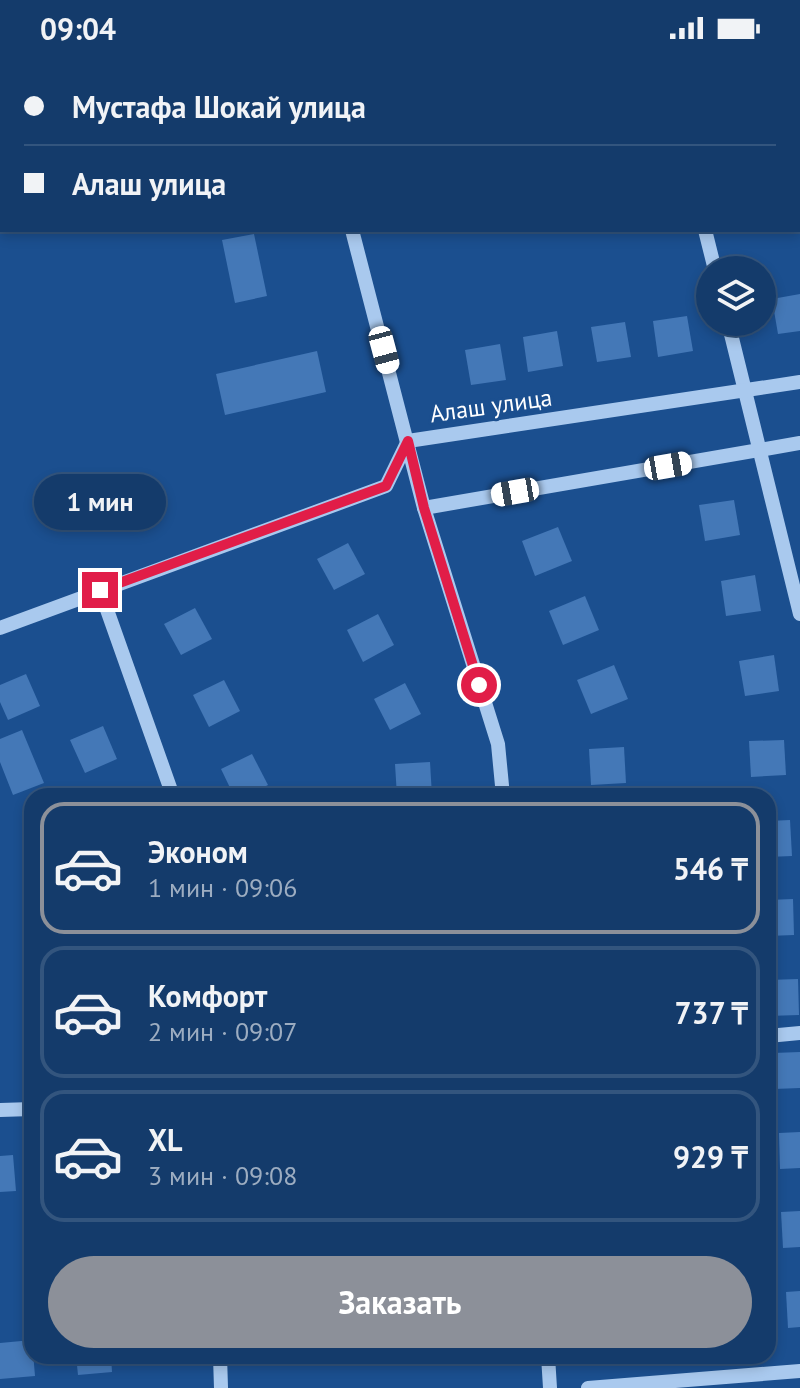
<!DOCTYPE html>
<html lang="ru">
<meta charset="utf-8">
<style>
:root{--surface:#143b6b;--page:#1d4271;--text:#f1f3f6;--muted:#9dadc1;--line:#33557e;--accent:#8c9099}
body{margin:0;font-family:"PT Sans",sans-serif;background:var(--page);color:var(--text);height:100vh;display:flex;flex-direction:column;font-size:30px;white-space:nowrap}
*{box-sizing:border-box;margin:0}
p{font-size:26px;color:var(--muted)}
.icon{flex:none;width:44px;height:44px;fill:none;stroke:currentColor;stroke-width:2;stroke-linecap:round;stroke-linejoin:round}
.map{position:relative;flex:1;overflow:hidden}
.details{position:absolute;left:24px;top:732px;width:752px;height:576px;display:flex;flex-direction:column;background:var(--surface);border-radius:24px;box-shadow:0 4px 12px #0003,0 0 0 2px var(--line)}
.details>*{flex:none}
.banner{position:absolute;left:0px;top:0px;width:800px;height:176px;box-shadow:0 4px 12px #0003,0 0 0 2px var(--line);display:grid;align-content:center;height:176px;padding:0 24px;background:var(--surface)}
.fabs{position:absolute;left:696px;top:200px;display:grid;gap:16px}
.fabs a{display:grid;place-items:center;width:80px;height:80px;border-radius:50%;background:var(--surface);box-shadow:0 4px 12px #0003,0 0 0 2px var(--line);font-size:40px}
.end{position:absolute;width:36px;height:36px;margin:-18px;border:10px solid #e11d48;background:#fff;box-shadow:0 0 0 4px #fff}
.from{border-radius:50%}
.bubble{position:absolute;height:56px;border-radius:28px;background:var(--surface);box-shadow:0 4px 12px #0003,0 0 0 2px var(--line);font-size:26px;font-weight:700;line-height:56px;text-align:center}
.car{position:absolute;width:24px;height:48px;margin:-24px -12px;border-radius:10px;box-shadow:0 0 6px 2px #0007;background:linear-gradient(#fff 24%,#345 0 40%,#fff 0 76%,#345 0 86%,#fff 0)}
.banner b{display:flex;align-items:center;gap:28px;height:76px;font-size:30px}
.banner b+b{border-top:2px solid var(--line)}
.banner i{width:20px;height:20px;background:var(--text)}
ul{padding:14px 0 0;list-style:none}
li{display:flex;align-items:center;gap:24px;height:132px;margin:0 16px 12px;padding:0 8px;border:4px solid var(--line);border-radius:24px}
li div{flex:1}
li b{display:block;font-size:30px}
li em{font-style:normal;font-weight:700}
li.current{border-color:var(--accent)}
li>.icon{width:72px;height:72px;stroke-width:1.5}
.cta{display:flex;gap:16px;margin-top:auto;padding:16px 24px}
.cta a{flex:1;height:92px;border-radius:48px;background:var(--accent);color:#fff;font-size:32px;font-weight:700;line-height:92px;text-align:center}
.status{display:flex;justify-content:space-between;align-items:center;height:56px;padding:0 40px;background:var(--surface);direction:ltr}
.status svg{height:22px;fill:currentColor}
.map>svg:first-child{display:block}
.building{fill:#4478b7}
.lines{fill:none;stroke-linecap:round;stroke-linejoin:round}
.minor{stroke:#a9c9ee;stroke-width:14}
.route{stroke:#e11d48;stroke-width:10}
.labels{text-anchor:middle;stroke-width:6;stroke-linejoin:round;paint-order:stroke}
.street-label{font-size:24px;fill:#fff;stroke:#1b4f8f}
</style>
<div class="status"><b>09:04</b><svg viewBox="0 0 49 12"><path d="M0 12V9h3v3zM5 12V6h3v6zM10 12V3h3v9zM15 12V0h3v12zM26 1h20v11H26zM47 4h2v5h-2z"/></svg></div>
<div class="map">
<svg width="800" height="1332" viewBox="0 0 800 1332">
<rect width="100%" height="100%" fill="#1b4f8f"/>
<!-- building -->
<g class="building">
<path d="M254 178 267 240 235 247 222 184Z"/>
<path d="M800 238V275L778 278 772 243Z"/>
<path d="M687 260 693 295 658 301 653 265Z"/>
<path d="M625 266 631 301 597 306 591 271Z"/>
<path d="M557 275 563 310 528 316 523 281Z"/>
<path d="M500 288 506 324 471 329 465 294Z"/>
<path d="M317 295 326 336 225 359 216 318Z"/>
<path d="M734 444 740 479 705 485 699 449Z"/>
<path d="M558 471 572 505 535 520 522 485Z"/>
<path d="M348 487 365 518 334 534 317 503Z"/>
<path d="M755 519 761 555 726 560 721 525Z"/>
<path d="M585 540 599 574 563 589 549 555Z"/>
<path d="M195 552 212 583 181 599 164 568Z"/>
<path d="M378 558 394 589 363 606 347 574Z"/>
<path d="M774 599 779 635 745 640 739 605Z"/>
<path d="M614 609 628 643 591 658 577 624Z"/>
<path d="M26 618 40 650 8 664 0 646V629Z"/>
<path d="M224 624 240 655 209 671 193 639Z"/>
<path d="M405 627 421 658 390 674 374 643Z"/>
<path d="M103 670 117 703 85 717 70 684Z"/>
<path d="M22 674 44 727 13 739 0 706V683Z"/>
<path d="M784 684 786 719 751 721 749 685Z"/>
<path d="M624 691 626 727 591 729 589 693Z"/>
<path d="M252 698 268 729 247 740H234L221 713Z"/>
<path d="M430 706 432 740H397L395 708Z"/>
<path d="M790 764 792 800 768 801V765Z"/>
<path d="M793 843 794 879 768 880V844Z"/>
<path d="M798 923 799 959 768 960V924Z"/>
<path d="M800 996V1032L774 1033 773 997Z"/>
<path d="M800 1076V1112L780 1113 779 1077Z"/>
<path d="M13 1099 16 1135 0 1136V1100Z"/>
<path d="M800 1155V1191L783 1192 781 1156Z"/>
<path d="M800 1235V1271L788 1272 786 1236Z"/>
<path d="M32 1284 35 1320 0 1323V1287Z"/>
<path d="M76 1300H111L112 1316 78 1319Z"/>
<path d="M266 1300H301L302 1306 267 1307Z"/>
</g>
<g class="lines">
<!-- minor -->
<g class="minor">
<path d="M435 2 446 0"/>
<path d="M798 21 800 20"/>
<path d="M0 134 2 133"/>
<path d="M352 174 424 452 498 688 503 740"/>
<path d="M705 174 715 214"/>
<path d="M728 266 800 558"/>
<path d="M424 452 800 387"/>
<path d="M100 534 173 740"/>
<path d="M0 572 386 430 408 385 800 326"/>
<path d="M768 980 800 977"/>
<path d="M0 1054 32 1053"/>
<path d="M220 1300 221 1332"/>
<path d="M548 1300 550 1332"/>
<path d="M588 1332 800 1315"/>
</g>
</g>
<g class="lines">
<!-- route -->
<path class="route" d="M100 534 386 430 408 385 424 452 479 629"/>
</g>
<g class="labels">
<!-- street labels -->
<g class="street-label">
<text transform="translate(491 350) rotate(-8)" y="8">Алаш улица</text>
</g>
</g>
</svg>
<div class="fabs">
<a><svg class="icon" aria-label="layers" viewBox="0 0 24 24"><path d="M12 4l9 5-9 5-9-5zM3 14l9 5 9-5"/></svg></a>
</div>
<i class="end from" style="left:479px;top:629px"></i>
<i class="end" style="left:100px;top:534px"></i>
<div class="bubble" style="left:34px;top:418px;width:132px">1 мин</div>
<i class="car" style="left:384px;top:294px;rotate:165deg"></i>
<i class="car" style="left:668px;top:410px;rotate:80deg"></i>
<i class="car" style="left:515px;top:436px;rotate:260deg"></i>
<div class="banner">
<b><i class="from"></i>Мустафа Шокай улица</b>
<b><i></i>Алаш улица</b>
</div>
<section class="details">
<ul>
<li class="current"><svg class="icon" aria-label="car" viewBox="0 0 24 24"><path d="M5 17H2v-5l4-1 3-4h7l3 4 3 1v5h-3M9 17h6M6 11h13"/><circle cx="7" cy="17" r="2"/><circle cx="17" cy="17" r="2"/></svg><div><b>Эконом</b><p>1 мин · 09:06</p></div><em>546 ₸</em></li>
<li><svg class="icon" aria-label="car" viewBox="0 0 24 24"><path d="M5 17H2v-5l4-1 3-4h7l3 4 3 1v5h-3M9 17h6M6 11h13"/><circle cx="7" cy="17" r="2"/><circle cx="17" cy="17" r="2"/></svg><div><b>Комфорт</b><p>2 мин · 09:07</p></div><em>737 ₸</em></li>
<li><svg class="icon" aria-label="car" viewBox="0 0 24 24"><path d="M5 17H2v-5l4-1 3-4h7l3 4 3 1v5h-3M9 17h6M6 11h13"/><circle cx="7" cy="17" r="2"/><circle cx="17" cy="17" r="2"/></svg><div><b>XL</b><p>3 мин · 09:08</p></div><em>929 ₸</em></li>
</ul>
<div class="cta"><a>Заказать</a></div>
</section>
</div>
